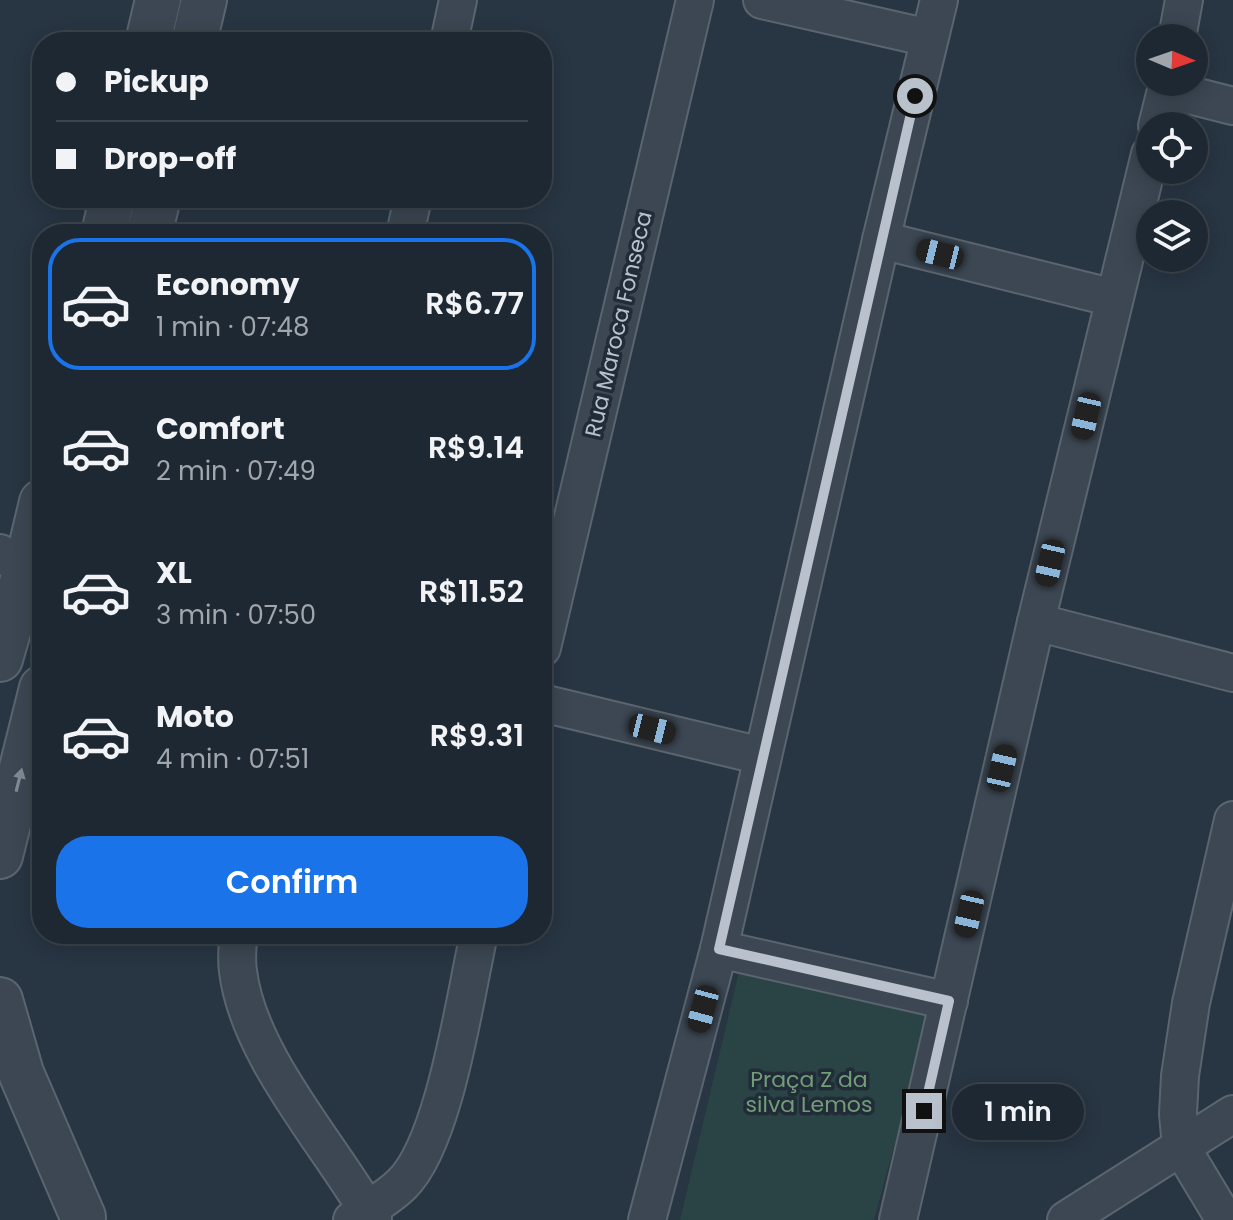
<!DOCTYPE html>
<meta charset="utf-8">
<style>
:root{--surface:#1e2832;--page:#2b343e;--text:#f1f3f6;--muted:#a1a6ac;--line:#3c444d;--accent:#1a73e8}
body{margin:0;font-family:Poppins,sans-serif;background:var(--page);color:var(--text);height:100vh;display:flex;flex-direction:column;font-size:30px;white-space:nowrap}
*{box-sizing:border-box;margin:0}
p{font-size:26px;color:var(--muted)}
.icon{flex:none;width:44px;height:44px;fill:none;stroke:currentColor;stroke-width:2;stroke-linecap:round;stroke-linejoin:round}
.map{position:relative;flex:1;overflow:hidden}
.panel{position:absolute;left:32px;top:224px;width:520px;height:720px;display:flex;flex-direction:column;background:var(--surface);border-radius:32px;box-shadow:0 4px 20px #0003,0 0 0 2px var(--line)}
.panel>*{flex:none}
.hud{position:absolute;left:32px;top:32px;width:520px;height:176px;border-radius:32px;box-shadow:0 4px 20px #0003,0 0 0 2px var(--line);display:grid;align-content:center;height:176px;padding:0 24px;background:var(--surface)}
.needle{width:52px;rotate:92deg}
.tools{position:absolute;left:1136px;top:24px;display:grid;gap:16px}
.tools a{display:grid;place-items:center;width:72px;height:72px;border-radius:50%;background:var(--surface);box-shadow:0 4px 20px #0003,0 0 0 2px var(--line);font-size:40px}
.end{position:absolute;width:36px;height:36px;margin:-18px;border:10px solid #b9c2cc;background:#111;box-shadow:0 0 0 4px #111}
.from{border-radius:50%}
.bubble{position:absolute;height:56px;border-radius:28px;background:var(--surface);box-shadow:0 4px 20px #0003,0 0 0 2px var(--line);font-size:26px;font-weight:600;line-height:56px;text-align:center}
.car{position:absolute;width:24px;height:48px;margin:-24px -12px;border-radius:10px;box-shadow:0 0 6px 2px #0007;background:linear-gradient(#222 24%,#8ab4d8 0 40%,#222 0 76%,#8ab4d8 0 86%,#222 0)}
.hud b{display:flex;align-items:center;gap:28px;height:76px;font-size:30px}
.hud b+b{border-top:2px solid var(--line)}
.hud i{width:20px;height:20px;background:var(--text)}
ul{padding:14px 0 0;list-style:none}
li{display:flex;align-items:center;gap:24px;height:132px;margin:0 16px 12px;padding:0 8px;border:4px solid transparent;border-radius:32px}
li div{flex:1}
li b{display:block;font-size:30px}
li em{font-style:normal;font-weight:600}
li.active{border-color:var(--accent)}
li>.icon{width:72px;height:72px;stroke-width:1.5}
.button{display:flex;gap:16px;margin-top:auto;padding:16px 24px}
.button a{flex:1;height:92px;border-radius:32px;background:var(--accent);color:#fff;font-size:32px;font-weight:600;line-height:92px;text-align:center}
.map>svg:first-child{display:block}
.green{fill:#2a4344}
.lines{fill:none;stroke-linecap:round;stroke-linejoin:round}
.minor-casing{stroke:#5a6570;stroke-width:40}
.tertiary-casing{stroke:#5a6570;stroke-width:48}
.minor{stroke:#3c4753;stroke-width:36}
.tertiary{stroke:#3c4753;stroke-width:44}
.oneway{fill:#818b96}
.route{stroke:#b9c2cc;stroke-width:10}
.labels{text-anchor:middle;stroke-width:7;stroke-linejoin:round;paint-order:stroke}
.street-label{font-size:22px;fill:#b9c2cc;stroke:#212c38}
.park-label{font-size:22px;fill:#719d78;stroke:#212c38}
</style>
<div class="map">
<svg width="1233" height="1220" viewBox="0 0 1233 1220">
<rect width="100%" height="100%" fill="#283543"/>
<!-- green -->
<path class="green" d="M739 971 931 1011 874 1220H680Z"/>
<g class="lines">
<!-- minor casing -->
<g class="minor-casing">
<g id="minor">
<path d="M762 0 929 38"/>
<path d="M1177 38 1184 0"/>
<path d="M449 42 458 0"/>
<path d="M1166 89 1233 106"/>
<path d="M1157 126 1168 82"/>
<path d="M405 234 413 198"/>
<path d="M881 240 1114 298"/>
<path d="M0 553 26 569"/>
<path d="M1036 622 1233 673"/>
<path d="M542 648 695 0"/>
<path d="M542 703 762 756"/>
<path d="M238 934C238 946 236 959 238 971 248 1056 331 1146 373 1220"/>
<path d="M719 949 949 1001"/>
<path d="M352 1220C368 1209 388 1198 402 1184 445 1142 465 996 479 934"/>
<path d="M647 1220 719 949 881 240 939 0"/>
<path d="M898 1220 1036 622 1150 154"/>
<path d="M1066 1220 1233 1114"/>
<path d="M1225 1220 1181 1147 1178 1114 1180 1076 1191 1003 1233 820"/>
</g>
</g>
<!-- tertiary casing -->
<g class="tertiary-casing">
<g id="tertiary">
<path d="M148 42 158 0"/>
<path d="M194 42 204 0"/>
<path d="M104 234 112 198"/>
<path d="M149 234 158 198"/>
<path d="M0 659 26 569 42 502"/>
<path d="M0 856 42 688"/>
<path d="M0 1000 21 1073 83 1217"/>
</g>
</g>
<!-- minor -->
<use href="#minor" class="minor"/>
<!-- tertiary -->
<use href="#tertiary" class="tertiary"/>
</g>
<!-- one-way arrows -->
<defs><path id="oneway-solid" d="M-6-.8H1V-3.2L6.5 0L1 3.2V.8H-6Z" transform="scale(2)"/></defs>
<use class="oneway" href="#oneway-solid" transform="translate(19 780) rotate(-76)"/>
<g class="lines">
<!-- route -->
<path class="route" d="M915 96 719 949 949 1001 924 1111"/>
</g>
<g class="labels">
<!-- street labels -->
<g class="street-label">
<text transform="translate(618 324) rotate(-77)" y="8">Rua Maroca Fonseca</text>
</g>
<!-- park labels -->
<g class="park-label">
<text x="809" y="1087">Praça Z da<tspan x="809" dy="25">silva Lemos</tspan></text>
</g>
</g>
</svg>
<div class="tools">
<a><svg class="needle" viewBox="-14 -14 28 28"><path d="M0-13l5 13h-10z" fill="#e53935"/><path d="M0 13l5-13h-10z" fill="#a1a6ac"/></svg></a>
<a><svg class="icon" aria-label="locate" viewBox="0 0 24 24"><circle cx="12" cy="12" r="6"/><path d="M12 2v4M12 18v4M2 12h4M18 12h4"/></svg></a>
<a><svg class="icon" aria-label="layers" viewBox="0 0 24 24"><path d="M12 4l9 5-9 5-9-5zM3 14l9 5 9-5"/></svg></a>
</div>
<i class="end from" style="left:915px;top:96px"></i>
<i class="end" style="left:924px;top:1111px"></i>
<div class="bubble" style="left:952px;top:1084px;width:132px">1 min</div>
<i class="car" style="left:940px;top:254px;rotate:284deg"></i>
<i class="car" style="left:1086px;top:416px;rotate:193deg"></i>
<i class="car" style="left:1050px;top:563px;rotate:193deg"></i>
<i class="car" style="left:652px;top:729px;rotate:104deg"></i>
<i class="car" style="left:1002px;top:768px;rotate:13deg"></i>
<i class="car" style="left:969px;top:914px;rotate:193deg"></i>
<i class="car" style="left:703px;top:1009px;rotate:195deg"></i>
<div class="hud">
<b><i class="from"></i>Pickup</b>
<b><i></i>Drop-off</b>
</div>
<section class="panel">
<ul>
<li class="active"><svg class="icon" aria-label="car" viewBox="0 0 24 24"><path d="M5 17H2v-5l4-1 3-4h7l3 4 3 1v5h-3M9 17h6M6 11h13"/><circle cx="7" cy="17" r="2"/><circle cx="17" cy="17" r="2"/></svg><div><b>Economy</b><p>1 min · 07:48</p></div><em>R$6.77</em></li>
<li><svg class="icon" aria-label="car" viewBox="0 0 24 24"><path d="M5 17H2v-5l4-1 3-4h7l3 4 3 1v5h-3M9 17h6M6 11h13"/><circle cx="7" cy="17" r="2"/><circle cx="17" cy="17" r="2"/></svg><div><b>Comfort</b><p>2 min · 07:49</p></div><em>R$9.14</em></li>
<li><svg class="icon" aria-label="car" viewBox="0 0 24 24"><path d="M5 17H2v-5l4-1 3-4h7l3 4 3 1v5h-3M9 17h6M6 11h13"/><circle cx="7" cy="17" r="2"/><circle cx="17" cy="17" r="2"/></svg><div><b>XL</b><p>3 min · 07:50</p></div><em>R$11.52</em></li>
<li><svg class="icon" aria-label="car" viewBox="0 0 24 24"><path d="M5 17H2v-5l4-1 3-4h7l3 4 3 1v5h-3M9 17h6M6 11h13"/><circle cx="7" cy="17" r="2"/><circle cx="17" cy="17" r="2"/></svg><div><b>Moto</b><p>4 min · 07:51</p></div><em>R$9.31</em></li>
</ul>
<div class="button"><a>Confirm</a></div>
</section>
</div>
